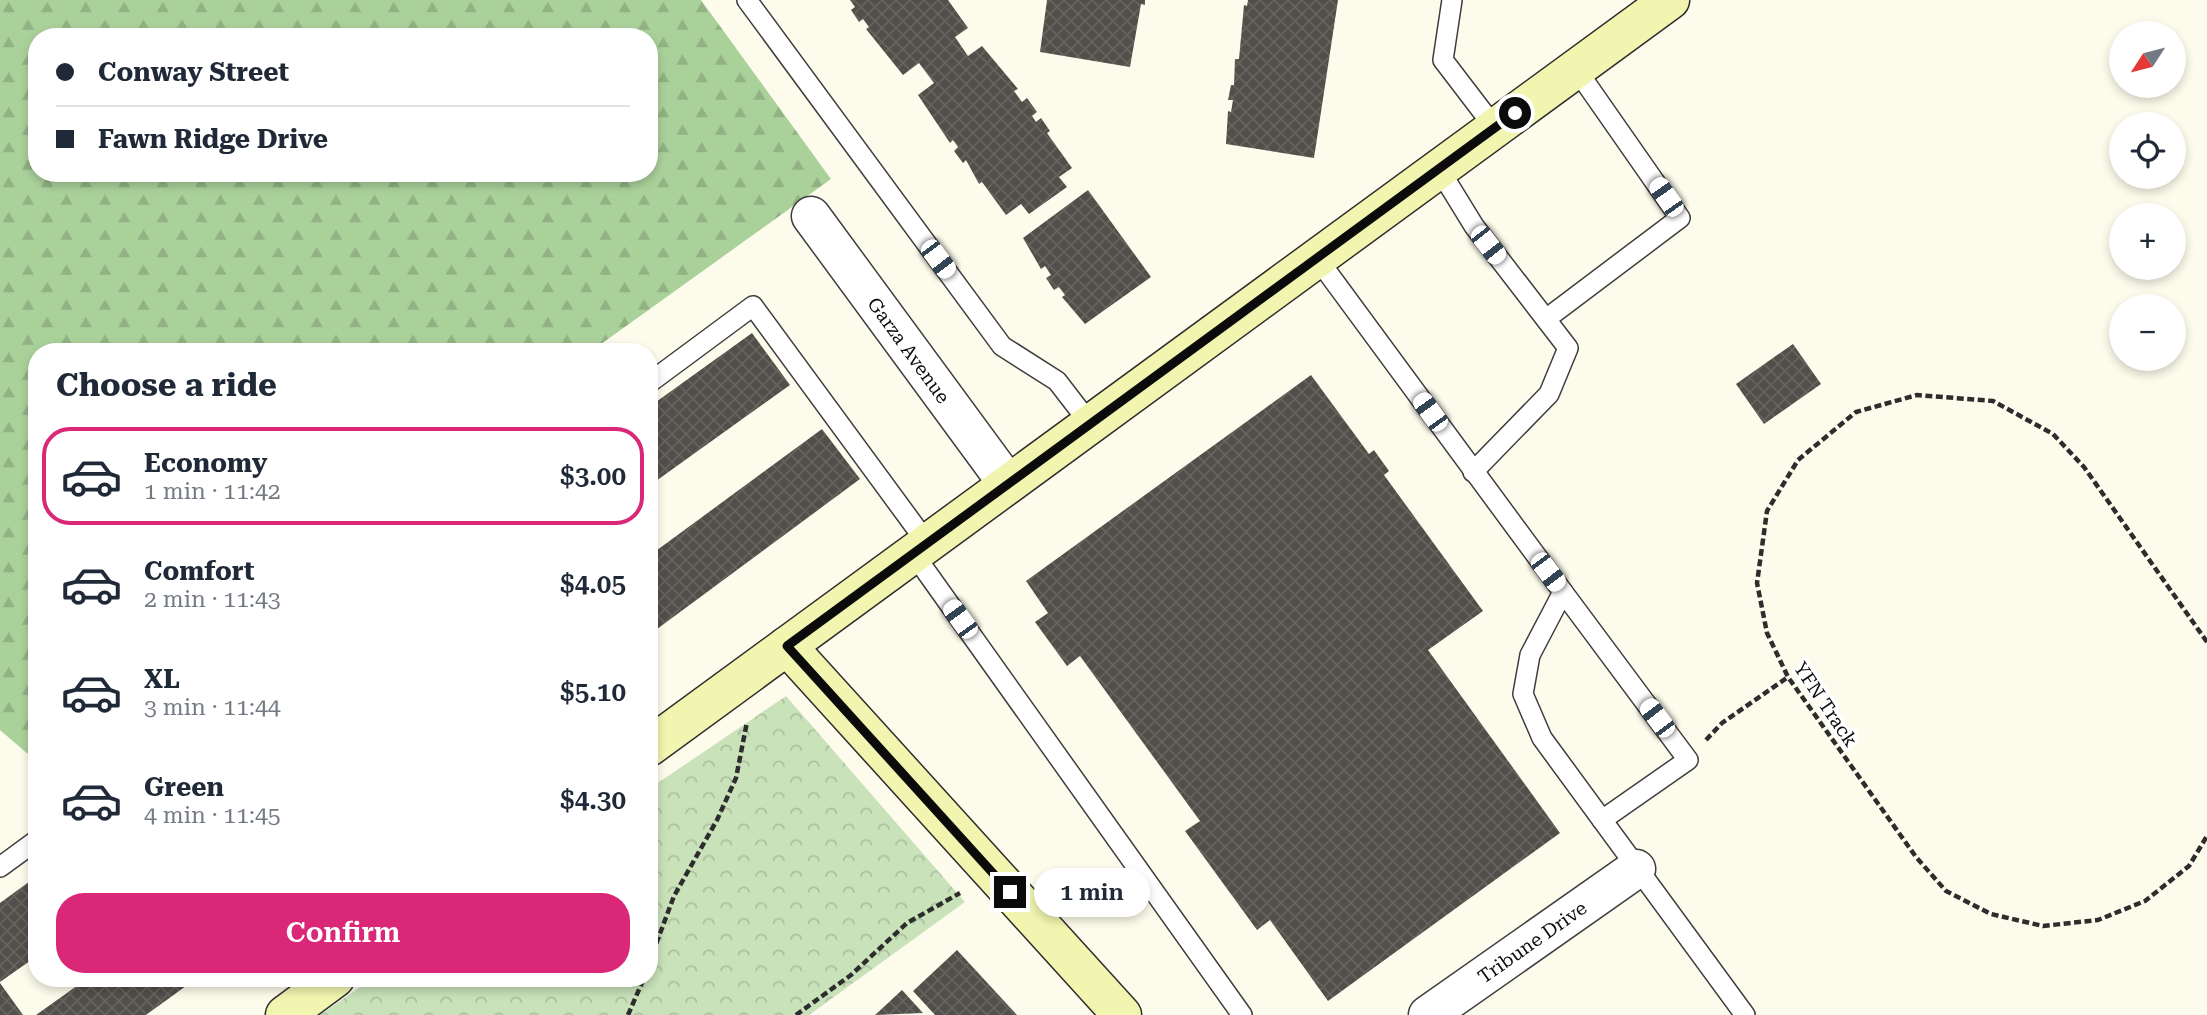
<!DOCTYPE html>
<meta charset="utf-8">
<style>
:root{--surface:#fff;--page:#f2f2f3;--text:#1f2937;--muted:#747a83;--line:#e0e1e3;--accent:#db2777}
body{margin:0;font-family:"Roboto Serif",serif;background:var(--page);color:var(--text);height:100vh;display:flex;flex-direction:column;font-size:26px;white-space:nowrap}
*{box-sizing:border-box;margin:0}
p{font-size:23px;color:var(--muted)}
.icon{flex:none;width:38px;height:38px;fill:none;stroke:currentColor;stroke-width:2;stroke-linecap:round;stroke-linejoin:round}
.map{position:relative;flex:1;overflow:hidden}
.panel{position:absolute;left:28px;top:343px;width:630px;height:644px;display:flex;flex-direction:column;background:var(--surface);border-radius:28px;box-shadow:0 4px 10px #0003}
.panel>*{flex:none}
.hud{position:absolute;left:28px;top:28px;width:630px;height:154px;border-radius:28px;box-shadow:0 4px 10px #0003;display:grid;align-content:center;height:154px;padding:0 28px;background:var(--surface)}
.needle{width:46px;rotate:234deg}
.tools{position:absolute;left:2109px;top:21px;display:grid;gap:14px}
.tools a{display:grid;place-items:center;width:77px;height:77px;border-radius:50%;background:var(--surface);box-shadow:0 4px 10px #0003;font-size:35px}
.end{position:absolute;width:32px;height:32px;margin:-16px;border:9px solid #0b0b0b;background:#fff;box-shadow:0 0 0 4px #fff}
.from{border-radius:50%}
.bubble{position:absolute;height:49px;border-radius:24px;background:var(--surface);box-shadow:0 4px 10px #0003;font-size:23px;font-weight:600;line-height:49px;text-align:center}
.car{position:absolute;width:21px;height:42px;margin:-21px -10px;border-radius:9px;box-shadow:0 0 5px 2px #0007;background:linear-gradient(#fff 24%,#345 0 40%,#fff 0 76%,#345 0 86%,#fff 0)}
.hud b{display:flex;align-items:center;gap:24px;height:66px;font-size:26px}
.hud b+b{border-top:2px solid var(--line)}
.hud i{width:18px;height:18px;background:var(--text)}
ul{padding:0;list-style:none}
li{display:flex;align-items:center;gap:21px;height:98px;margin:0 14px 10px;padding:0 14px;border:4px solid transparent;border-radius:28px}
li div{flex:1}
li b{display:block;font-size:26px}
li em{font-style:normal;font-weight:600}
li.current{border-color:var(--accent)}
li>.icon{width:63px;height:63px;stroke-width:1.5}
h2{padding:0 28px;font-size:32px;line-height:84px}
.cta{display:flex;gap:14px;margin-top:auto;padding:14px 28px}
.cta a{flex:1;height:80px;border-radius:28px;background:var(--accent);color:#fff;font-size:28px;font-weight:600;line-height:80px;text-align:center}
.map>svg:first-child{display:block}
.forest{fill:url(#forest-firs);fill-rule:evenodd}
.park{fill:url(#park-crowns)}
.building{fill:url(#building-cross-hatch)}
.lines{fill:none;stroke-linecap:round;stroke-linejoin:round}
.lane-casing{stroke:#3e3e3e;stroke-width:22}
.street-casing{stroke:#3e3e3e;stroke-width:41}
.secondary-casing{stroke:#2d2d2d;stroke-width:41}
.path{stroke:#2d2d2d;stroke-width:4.5;stroke-dasharray:7 3.5;stroke-linecap:butt}
.lane{stroke:#fff;stroke-width:19}
.street{stroke:#fff;stroke-width:38}
.secondary{stroke:#f1f5af;stroke-width:38}
.route{stroke:#0b0b0b;stroke-width:9}
.labels{text-anchor:middle;stroke-width:7;stroke-linejoin:round;paint-order:stroke}
.street-label{font-size:19px;fill:#0b0b0b;stroke:#fff}
</style>
<div class="map">
<svg width="2207" height="1015" viewBox="0 0 2207 1015">
<defs>
<pattern id="forest-firs" width="22" height="20" patternUnits="userSpaceOnUse" patternTransform="scale(1.75)"><rect width="22" height="20" fill="#abd19b"/><path d="M5 1l3.5 6h-7zM16 11l3.5 6h-7z" fill="#92b284"/></pattern>
<pattern id="park-crowns" width="20" height="18" patternUnits="userSpaceOnUse" patternTransform="scale(1.75)"><rect width="20" height="18" fill="#c9e2ba"/><path d="M2 6a3 3 0 1 1 6 0M12 15a3 3 0 1 1 6 0" fill="none" stroke="#abc19f"/></pattern>
<pattern id="building-cross-hatch" width="8" height="8" patternUnits="userSpaceOnUse" patternTransform="scale(1.75)"><rect width="8" height="8" fill="#524e49"/><path d="M0 0l8 8M0 8l8-8" fill="none" stroke="#66635f"/></pattern>
</defs>
<rect width="100%" height="100%" fill="#fdfcec"/>
<!-- forest -->
<path class="forest" d="M0 0H701L831 179 590 352H37V750L29 755 0 730ZM37 37H649V173H37Z"/>
<!-- park -->
<path class="park" d="M786 696 965 902 809 1015H320L373 978H649V789Z"/>
<!-- building -->
<g class="building">
<path d="M850 0H948L968 28 955 37 968 56 982 46 1018 89 1014 91 1022 102 1027 98 1037 112 1032 116 1036 122 1041 118 1050 131 1047 133 1072 168 1059 177 1067 187 1029 214 1021 204 1006 215 982 182 979 184 966 160 963 163 954 151 958 147 953 140 950 143 918 95 934 83 919 63 903 75 866 29 869 27 863 19 859 22 851 10 855 7Z"/>
<path d="M1047 0H1145V5L1141 4 1130 67 1040 52Z"/>
<path d="M1248 0H1338L1314 158 1226 144 1228 111 1231 112 1233 100H1228L1231 85H1234L1235 59H1239L1244 5 1247 6Z"/>
<path d="M1088 190 1151 277 1085 324 1062 297 1065 295 1059 287 1054 290 1046 278 1051 275 1045 266 1041 269 1023 238Z"/>
<path d="M752 333 790 385 649 486V407Z"/>
<path d="M1793 344 1821 384 1764 424 1736 384Z"/>
<path d="M1311 375 1369 454 1374 450 1389 471 1384 475 1483 611 1428 650 1560 833 1328 1001 1270 920 1257 930 1185 831 1200 821 1080 656 1067 666 1035 622 1048 613 1026 581Z"/>
<path d="M822 429 860 479 649 635V556Z"/>
<path d="M37 876V956L0 982V903Z"/>
<path d="M957 950 1017 1015H935L913 991Z"/>
<path d="M88 978H197L146 1015H36Z"/>
<path d="M0 983 23 1015H0Z"/>
<path d="M902 990 923 1013 875 1015Z"/>
</g>
<g class="lines">
<!-- lane casing -->
<g class="lane-casing">
<g id="lane">
<path d="M747 0 1002 346 1057 381 1091 425"/>
<path d="M1452 0 1443 60 1495 128"/>
<path d="M1439 169 1474 226 1568 348 1549 394 1473 472"/>
<path d="M1317 258 1563 592 1530 655 1523 694 1542 738 1745 1015"/>
<path d="M1546 319 1680 218 1576 69"/>
<path d="M649 383 753 306 927 543"/>
<path d="M913 553 1242 1015"/>
<path d="M1563 592 1688 760 1602 820"/>
<path d="M0 867 37 840"/>
</g>
</g>
<!-- street casing -->
<g class="street-casing">
<g id="street">
<path d="M811 216 1008 484"/>
<path d="M1428 1015 1636 869"/>
</g>
</g>
<!-- secondary casing -->
<g class="secondary-casing">
<g id="secondary">
<path d="M787 646 1122 1015"/>
<path d="M649 747 1670 0"/>
<path d="M285 1015 335 978"/>
</g>
</g>
<!-- path -->
<g class="path">
<path d="M2207 642 2084 467 2053 434 1993 401 1917 395 1856 412 1798 460 1767 511 1757 583 1767 633 1788 677 1916 857 1946 891 1991 914 2043 926 2098 920 2145 901 2189 866 2207 836"/>
<path d="M1706 740 1722 723 1788 677"/>
<path d="M649 963 674 896 717 820 736 778 747 722"/>
<path d="M628 1015 644 978"/>
<path d="M796 1015 851 975 907 923 960 893"/>
</g>
<!-- lane -->
<use href="#lane" class="lane"/>
<!-- street -->
<use href="#street" class="street"/>
<!-- secondary -->
<use href="#secondary" class="secondary"/>
</g>
<g class="lines">
<!-- route -->
<path class="route" d="M1010 892 787 646 1515 113"/>
</g>
<g class="labels">
<!-- street labels -->
<g class="street-label">
<text transform="translate(909 350) rotate(54)" y="7">Garza Avenue</text>
<text transform="translate(1826 704) rotate(56)" y="7">YFN Track</text>
<text transform="translate(1532 942) rotate(-35)" y="7">Tribune Drive</text>
</g>
</g>
</svg>
<div class="tools">
<a><svg class="needle" viewBox="-14 -14 28 28"><path d="M0-13l5 13h-10z" fill="#e53935"/><path d="M0 13l5-13h-10z" fill="#747a83"/></svg></a>
<a><svg class="icon" aria-label="locate" viewBox="0 0 24 24"><circle cx="12" cy="12" r="6"/><path d="M12 2v4M12 18v4M2 12h4M18 12h4"/></svg></a>
<a>+</a>
<a>−</a>
</div>
<i class="end from" style="left:1515px;top:113px"></i>
<i class="end" style="left:1010px;top:892px"></i>
<div class="bubble" style="left:1034px;top:868px;width:116px">1 min</div>
<i class="car" style="left:1666px;top:197px;rotate:325deg"></i>
<i class="car" style="left:1488px;top:245px;rotate:142deg"></i>
<i class="car" style="left:938px;top:259px;rotate:143deg"></i>
<i class="car" style="left:1430px;top:412px;rotate:324deg"></i>
<i class="car" style="left:1548px;top:572px;rotate:143deg"></i>
<i class="car" style="left:960px;top:619px;rotate:324deg"></i>
<i class="car" style="left:1657px;top:718px;rotate:323deg"></i>
<div class="hud">
<b><i class="from"></i>Conway Street</b>
<b><i></i>Fawn Ridge Drive</b>
</div>
<section class="panel">
<h2>Choose a ride</h2>
<ul>
<li class="current"><svg class="icon" aria-label="car" viewBox="0 0 24 24"><path d="M5 17H2v-5l4-1 3-4h7l3 4 3 1v5h-3M9 17h6M6 11h13"/><circle cx="7" cy="17" r="2"/><circle cx="17" cy="17" r="2"/></svg><div><b>Economy</b><p>1 min · 11:42</p></div><em>$3.00</em></li>
<li><svg class="icon" aria-label="car" viewBox="0 0 24 24"><path d="M5 17H2v-5l4-1 3-4h7l3 4 3 1v5h-3M9 17h6M6 11h13"/><circle cx="7" cy="17" r="2"/><circle cx="17" cy="17" r="2"/></svg><div><b>Comfort</b><p>2 min · 11:43</p></div><em>$4.05</em></li>
<li><svg class="icon" aria-label="car" viewBox="0 0 24 24"><path d="M5 17H2v-5l4-1 3-4h7l3 4 3 1v5h-3M9 17h6M6 11h13"/><circle cx="7" cy="17" r="2"/><circle cx="17" cy="17" r="2"/></svg><div><b>XL</b><p>3 min · 11:44</p></div><em>$5.10</em></li>
<li><svg class="icon" aria-label="car" viewBox="0 0 24 24"><path d="M5 17H2v-5l4-1 3-4h7l3 4 3 1v5h-3M9 17h6M6 11h13"/><circle cx="7" cy="17" r="2"/><circle cx="17" cy="17" r="2"/></svg><div><b>Green</b><p>4 min · 11:45</p></div><em>$4.30</em></li>
</ul>
<div class="cta"><a>Confirm</a></div>
</section>
</div>
